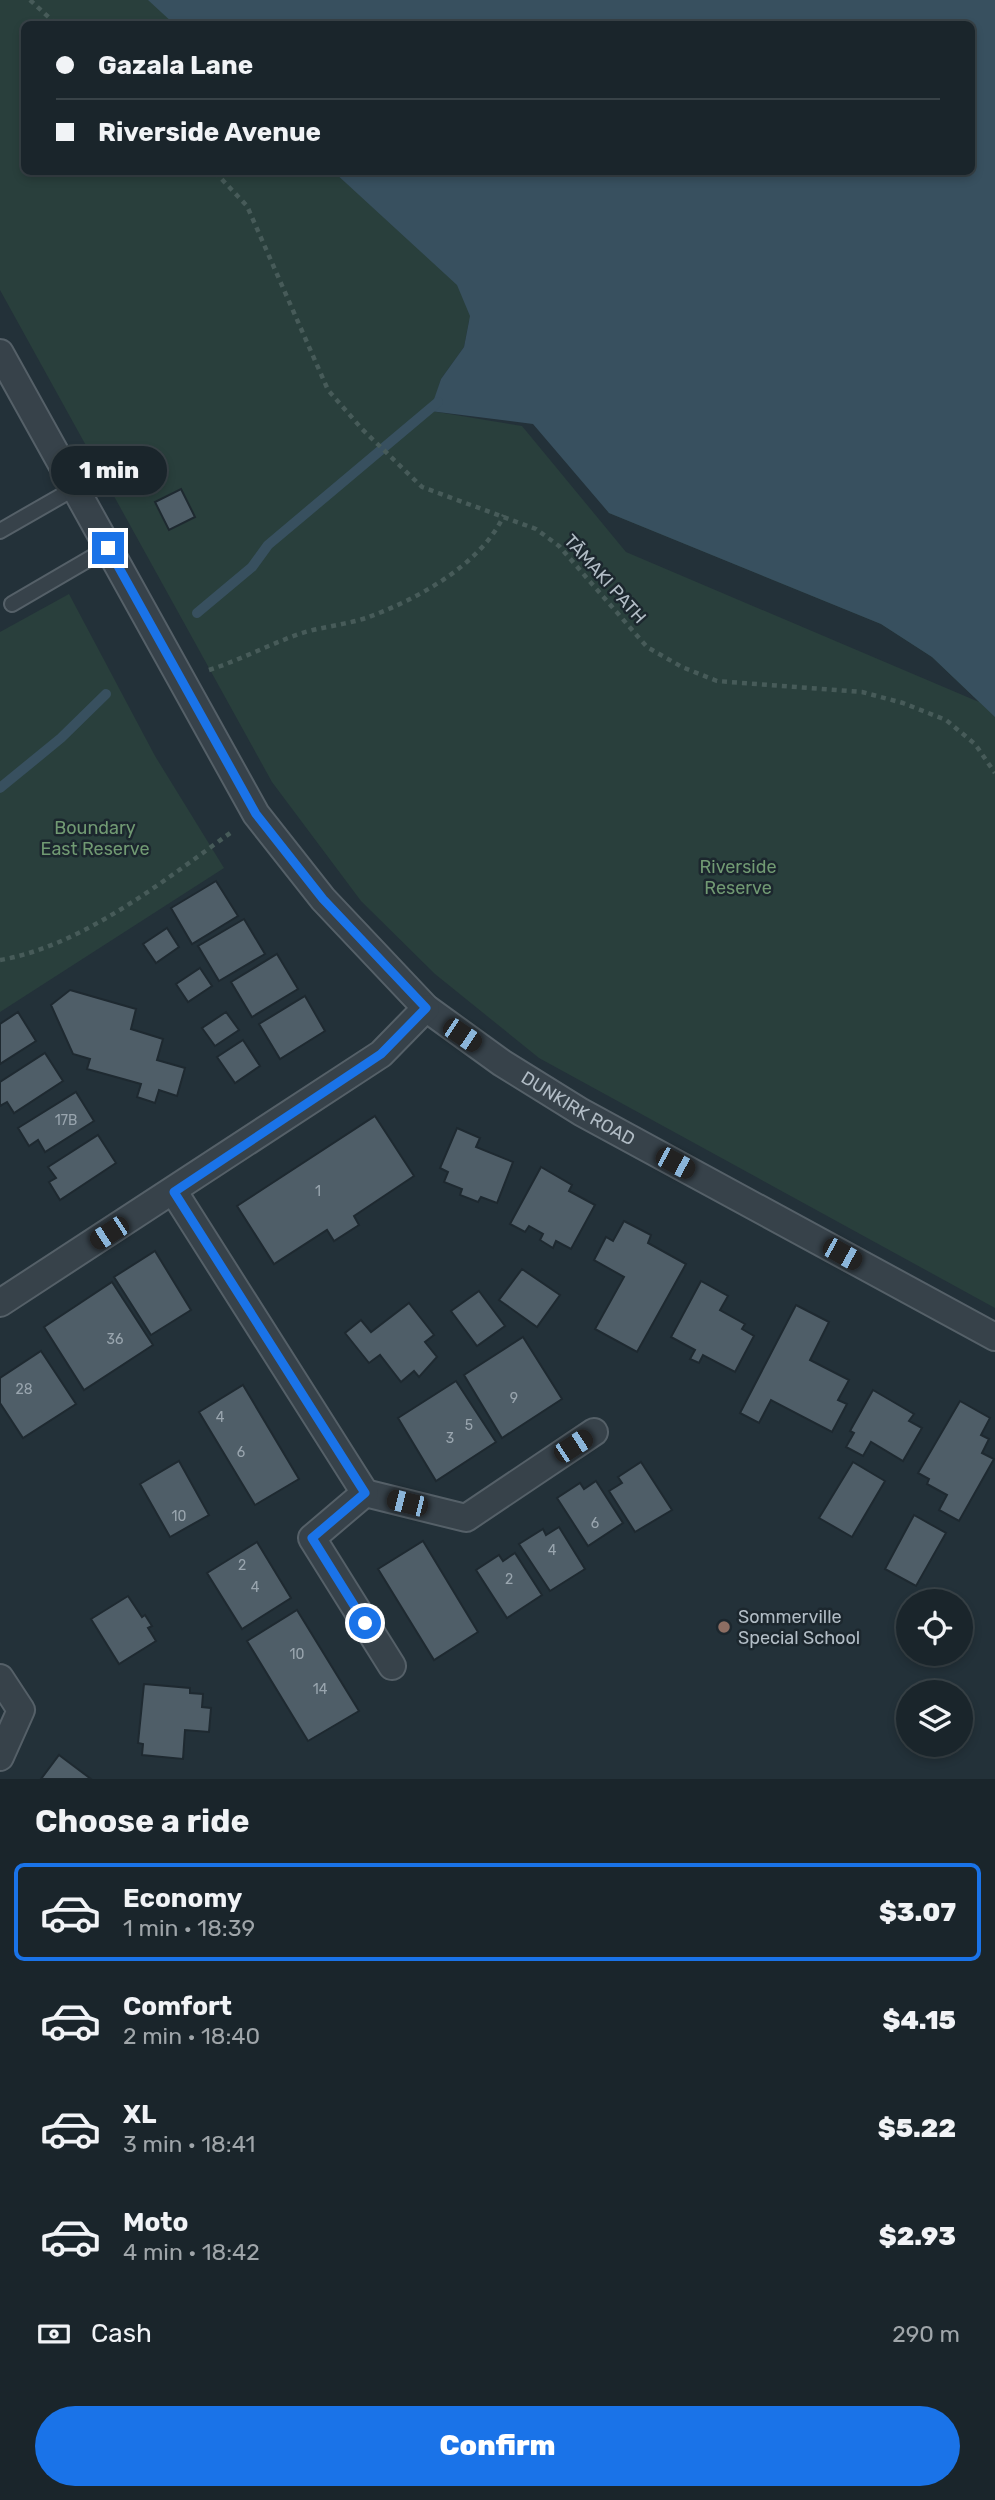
<!DOCTYPE html>
<meta charset="utf-8">
<style>
:root{--surface:#1a252b;--page:#232d33;--text:#f1f3f6;--muted:#9fa5a9;--line:#384247;--accent:#1a73e8}
body{margin:0;font-family:Rubik,sans-serif;background:var(--page);color:var(--text);height:100vh;display:flex;flex-direction:column;font-size:26px;white-space:nowrap}
*{box-sizing:border-box;margin:0}
p{font-size:23px;color:var(--muted)}
.icon{flex:none;width:38px;height:38px;fill:none;stroke:currentColor;stroke-width:2;stroke-linecap:round;stroke-linejoin:round}
.map{position:relative;height:1779px;overflow:hidden}
.drawer{display:flex;flex-direction:column;background:var(--surface);flex:1}
.drawer>*{flex:none}
.banner{position:absolute;left:21px;top:21px;width:954px;height:154px;border-radius:10px;box-shadow:0 4px 10px #0003,0 0 0 2px var(--line);display:grid;align-content:center;height:154px;padding:0 35px;background:var(--surface)}
.tools{position:absolute;left:896px;top:1589px;display:grid;gap:14px}
.tools a{display:grid;place-items:center;width:77px;height:77px;border-radius:50%;background:var(--surface);box-shadow:0 4px 10px #0003,0 0 0 2px var(--line);font-size:35px}
.end{position:absolute;width:32px;height:32px;margin:-16px;border:9px solid #1a73e8;background:#fff;box-shadow:0 0 0 4px #fff}
.from{border-radius:50%}
.bubble{position:absolute;height:49px;border-radius:24px;background:var(--surface);box-shadow:0 4px 10px #0003,0 0 0 2px var(--line);font-size:23px;font-weight:800;line-height:49px;text-align:center}
.car{position:absolute;width:21px;height:42px;margin:-21px -10px;border-radius:9px;box-shadow:0 0 5px 2px #0007;background:linear-gradient(#222 24%,#8ab4d8 0 40%,#222 0 76%,#8ab4d8 0 86%,#222 0)}
.banner b{display:flex;align-items:center;gap:24px;height:66px;font-size:26px}
.banner b+b{border-top:2px solid var(--line)}
.banner i{width:18px;height:18px;background:var(--text)}
ul{padding:0;list-style:none}
li{display:flex;align-items:center;gap:21px;height:98px;margin:0 14px 10px;padding:0 21px;border:4px solid transparent;border-radius:10px}
li div{flex:1}
li b{display:block;font-size:26px}
li em{font-style:normal;font-weight:800}
li.on{border-color:var(--accent)}
li>.icon{width:63px;height:63px;stroke-width:1.5}
h2{padding:0 35px;font-size:32px;line-height:84px}
.pay{display:flex;align-items:center;gap:18px;height:77px;padding:0 35px;font-size:26px}
.pay p{margin-inline-start:auto}
.primary-button{display:flex;gap:14px;margin-top:auto;padding:14px 35px}
.primary-button a{flex:1;height:80px;border-radius:42px;background:var(--accent);color:#fff;font-size:28px;font-weight:800;line-height:80px;text-align:center}
.map>svg:first-child{display:block}
.green{fill:#293f3c;fill-rule:evenodd}
.water{fill:#38505f}
.lines{fill:none;stroke-linecap:round;stroke-linejoin:round}
.stream{stroke:#38505f;stroke-width:10}
.building{fill:#4f5e68;stroke:#1e2930;stroke-width:2}
.lane-casing{stroke:#556068;stroke-width:18}
.street-casing{stroke:#556068;stroke-width:30}
.path{stroke:#475b59;stroke-width:4.5;stroke-dasharray:5 5;stroke-linecap:butt}
.lane{stroke:#37424a;stroke-width:14}
.street{stroke:#37424a;stroke-width:26}
.route{stroke:#1a73e8;stroke-width:9}
.education-dot{fill:#8d6e63;stroke:#1c272e;stroke-width:2.5}
.labels{text-anchor:middle;stroke-width:5;stroke-linejoin:round;paint-order:stroke}
.number-label{font-size:14px;fill:#99a5ae}
.street-label{font-size:18px;fill:#b2bdc6;stroke:#1c272e}
.park-label{font-size:18px;fill:#719a73;stroke:#1c272e}
.poi-label{font-size:18px;fill:#b2bdc6;stroke:#1c272e;text-anchor:start}
</style>
<div class="map">
<svg width="995" height="1779" viewBox="0 0 995 1779">
<rect width="100%" height="100%" fill="#233139"/>
<!-- green -->
<g class="green">
<path d="M0 0H995V1308L539 1058 435 974 361 901 272 782 0 290ZM24 24H971V172H24ZM469 321 609 513 881 624 932 657 979 702 626 552 522 426 431 411 441 379 464 347Z"/>
<path d="M69 594 155 756 224 868 0 1012V632Z"/>
</g>
<!-- water -->
<path class="water" d="M148 0H995V717L932 657 881 624 609 513 533 424 430 411 441 379 464 347 470 316 457 285 334 172H971V24H174Z"/>
<g class="lines">
<!-- stream -->
<g class="stream">
<path d="M197 613 252 567 268 545 438 402"/>
<path d="M0 788 61 738 106 694"/>
</g>
</g>
<!-- building -->
<g class="building">
<path d="M181 489 195 517 169 530 155 502Z"/>
<path d="M216 881 238 916 192 944 171 908Z"/>
<path d="M244 919 265 954 219 981 198 946Z"/>
<path d="M167 928 179 947 156 963 143 944Z"/>
<path d="M277 954 298 989 252 1017 231 982Z"/>
<path d="M200 968 212 986 188 1002 176 984Z"/>
<path d="M70 990 136 1009 131 1029 163 1039 157 1060 185 1068 177 1096 159 1090 155 1103 137 1097 141 1084 87 1069 90 1059 73 1054 51 1005Z"/>
<path d="M305 996 325 1031 280 1059 259 1024Z"/>
<path d="M18 1012 36 1041 0 1064V1024Z"/>
<path d="M226 1012 239 1030 215 1046 202 1028Z"/>
<path d="M243 1040 260 1066 235 1083 217 1057Z"/>
<path d="M45 1053 63 1081 14 1113 7 1102 0 1106V1082Z"/>
<path d="M76 1092 94 1121 45 1152 38 1140 29 1146 18 1128Z"/>
<path d="M375 1116 414 1176 354 1216 359 1225 334 1241 327 1230 274 1264 237 1206Z"/>
<path d="M457 1128 480 1138 476 1147 513 1162 497 1203 481 1197 478 1202 460 1195 462 1189 444 1182 448 1172 440 1168Z"/>
<path d="M98 1135 116 1163 60 1200 49 1182 56 1178 48 1167Z"/>
<path d="M541 1167 572 1185 569 1191 595 1205 571 1249 556 1241 553 1248 540 1240 543 1234 529 1226 525 1232 510 1224Z"/>
<path d="M624 1221 651 1235 648 1243 686 1264 637 1352 595 1329 624 1277 594 1260 606 1237 613 1241Z"/>
<path d="M155 1251 191 1310 151 1335 114 1277Z"/>
<path d="M522 1269 560 1295 537 1327 499 1300Z"/>
<path d="M701 1281 728 1296 720 1310 745 1324 742 1329 754 1336 735 1372 703 1355 699 1363 690 1359 695 1350 671 1337Z"/>
<path d="M112 1282 153 1345 84 1390 44 1327Z"/>
<path d="M479 1291 505 1326 477 1346 451 1311Z"/>
<path d="M409 1303 434 1335 425 1342 437 1357 419 1377 414 1371 401 1382 380 1355 369 1363 345 1333 361 1320 371 1332Z"/>
<path d="M796 1305 829 1322 810 1360 849 1380 838 1400 847 1404 832 1432 771 1400 759 1423 740 1413Z"/>
<path d="M523 1337 562 1399 502 1438 464 1375Z"/>
<path d="M41 1351 76 1404 23 1438 0 1403V1378Z"/>
<path d="M456 1381 496 1442 436 1481 398 1418Z"/>
<path d="M243 1385 299 1479 255 1505 199 1412Z"/>
<path d="M873 1390 914 1414 909 1421 922 1428 903 1461 871 1442 863 1456 846 1447 854 1433 850 1431Z"/>
<path d="M960 1401 990 1418 981 1435 989 1439 982 1453 994 1459 959 1521 939 1510 947 1495 927 1484 929 1479 918 1473Z"/>
<path d="M179 1461 209 1515 170 1537 140 1484Z"/>
<path d="M641 1462 672 1510 635 1532 609 1491 622 1483 618 1477Z"/>
<path d="M853 1462 885 1481 852 1537 819 1518Z"/>
<path d="M596 1481 623 1523 588 1546 557 1498 580 1483 584 1489Z"/>
<path d="M914 1515 946 1533 916 1586 885 1569Z"/>
<path d="M559 1527 585 1569 550 1591 519 1544 543 1529 546 1535Z"/>
<path d="M423 1541 478 1632 434 1660 378 1569Z"/>
<path d="M257 1542 291 1598 242 1629 207 1573Z"/>
<path d="M515 1553 542 1595 507 1618 476 1570 499 1555 503 1561Z"/>
<path d="M128 1596 142 1617 145 1615 152 1626 148 1628 156 1641 119 1664 91 1619Z"/>
<path d="M297 1610 359 1711 308 1741 247 1641Z"/>
<path d="M144 1684 190 1688V1693L203 1694 202 1707 211 1708 209 1732 185 1730 183 1759 142 1755 143 1744 138 1743Z"/>
<path d="M59 1755 91 1779H41Z"/>
</g>
<g class="lines">
<!-- lane casing -->
<g class="lane-casing">
<g id="lane">
<path d="M0 531 75 488"/>
<path d="M12 604 108 548"/>
</g>
</g>
<!-- street casing -->
<g class="street-casing">
<g id="street">
<path id="s1" d="M0 353 256 814 323 899 426 1008 502 1063 581 1112 995 1337"/>
<path d="M174 1192 365 1493"/>
<path d="M0 1303 381 1054 426 1008"/>
<path d="M365 1493 466 1518 594 1432"/>
<path d="M365 1493 312 1538 392 1666"/>
<path d="M0 1678 21 1710 0 1757"/>
</g>
</g>
<!-- path -->
<g class="path">
<path d="M30 0 56 24"/>
<path d="M215 172 247 206 328 390 362 429 422 487 536 529 559 546 647 647 682 667 717 681 862 692 903 703 946 720 975 744 995 773"/>
<path d="M209 670C240 660 268 645 299 634 320 627 344 625 366 618 416 600 481 565 504 515"/>
<path d="M0 960C83 946 166 879 233 831"/>
</g>
<!-- lane -->
<use href="#lane" class="lane"/>
<!-- street -->
<use href="#street" class="street"/>
</g>
<g class="lines">
<!-- route -->
<path class="route" d="M108 548 256 814 323 899 426 1008 381 1054 174 1192 365 1493 312 1538 365 1623"/>
</g>
<!-- markers -->
<circle class="education-dot" cx="724" cy="1627" r="7"/>
<g class="labels">
<!-- number labels -->
<g class="number-label">
<text x="66" y="1125">17B</text>
<text x="318" y="1196">1</text>
<text x="115" y="1344">36</text>
<text x="24" y="1394">28</text>
<text x="514" y="1403">9</text>
<text x="220" y="1422">4</text>
<text x="469" y="1430">5</text>
<text x="450" y="1443">3</text>
<text x="241" y="1457">6</text>
<text x="179" y="1521">10</text>
<text x="595" y="1528">6</text>
<text x="552" y="1555">4</text>
<text x="242" y="1570">2</text>
<text x="509" y="1584">2</text>
<text x="255" y="1592">4</text>
<text x="297" y="1659">10</text>
<text x="320" y="1694">14</text>
</g>
<!-- street labels -->
<g class="street-label">
<text transform="translate(605 579) rotate(48)" y="6">TĀMAKI PATH</text>
<text dy="6" stroke="none"><textPath href="#s1" startOffset="968">DUNKIRK ROAD</textPath></text>
</g>
<!-- park labels -->
<g class="park-label">
<text x="95" y="834">Boundary<tspan x="95" dy="21">East Reserve</tspan></text>
<text x="738" y="873">Riverside<tspan x="738" dy="21">Reserve</tspan></text>
</g>
<!-- poi labels -->
<g class="poi-label">
<text x="738" y="1623">Sommerville<tspan x="738" dy="21">Special School</tspan></text>
</g>
</g>
</svg>
<div class="tools">
<a><svg class="icon" aria-label="locate" viewBox="0 0 24 24"><circle cx="12" cy="12" r="6"/><path d="M12 2v4M12 18v4M2 12h4M18 12h4"/></svg></a>
<a><svg class="icon" aria-label="layers" viewBox="0 0 24 24"><path d="M12 4l9 5-9 5-9-5zM3 14l9 5 9-5"/></svg></a>
</div>
<i class="end from" style="left:365px;top:1623px"></i>
<i class="end" style="left:108px;top:548px"></i>
<div class="bubble" style="left:51px;top:446px;width:116px">1 min</div>
<i class="car" style="left:462px;top:1035px;rotate:124deg"></i>
<i class="car" style="left:675px;top:1163px;rotate:118deg"></i>
<i class="car" style="left:109px;top:1233px;rotate:237deg"></i>
<i class="car" style="left:842px;top:1254px;rotate:119deg"></i>
<i class="car" style="left:573px;top:1446px;rotate:57deg"></i>
<i class="car" style="left:407px;top:1503px;rotate:284deg"></i>
<div class="banner">
<b><i class="from"></i>Gazala Lane</b>
<b><i></i>Riverside Avenue</b>
</div>
</div>
<section class="drawer">
<h2>Choose a ride</h2>
<ul>
<li class="on"><svg class="icon" aria-label="car" viewBox="0 0 24 24"><path d="M5 17H2v-5l4-1 3-4h7l3 4 3 1v5h-3M9 17h6M6 11h13"/><circle cx="7" cy="17" r="2"/><circle cx="17" cy="17" r="2"/></svg><div><b>Economy</b><p>1 min · 18:39</p></div><em>$3.07</em></li>
<li><svg class="icon" aria-label="car" viewBox="0 0 24 24"><path d="M5 17H2v-5l4-1 3-4h7l3 4 3 1v5h-3M9 17h6M6 11h13"/><circle cx="7" cy="17" r="2"/><circle cx="17" cy="17" r="2"/></svg><div><b>Comfort</b><p>2 min · 18:40</p></div><em>$4.15</em></li>
<li><svg class="icon" aria-label="car" viewBox="0 0 24 24"><path d="M5 17H2v-5l4-1 3-4h7l3 4 3 1v5h-3M9 17h6M6 11h13"/><circle cx="7" cy="17" r="2"/><circle cx="17" cy="17" r="2"/></svg><div><b>XL</b><p>3 min · 18:41</p></div><em>$5.22</em></li>
<li><svg class="icon" aria-label="car" viewBox="0 0 24 24"><path d="M5 17H2v-5l4-1 3-4h7l3 4 3 1v5h-3M9 17h6M6 11h13"/><circle cx="7" cy="17" r="2"/><circle cx="17" cy="17" r="2"/></svg><div><b>Moto</b><p>4 min · 18:42</p></div><em>$2.93</em></li>
</ul>
<div class="pay"><svg class="icon" aria-label="cash" viewBox="0 0 24 24"><path d="M3 7h18v10H3z"/><circle cx="12" cy="12" r="2"/></svg>Cash<p>290 m</p></div>
<div class="primary-button"><a>Confirm</a></div>
</section>
